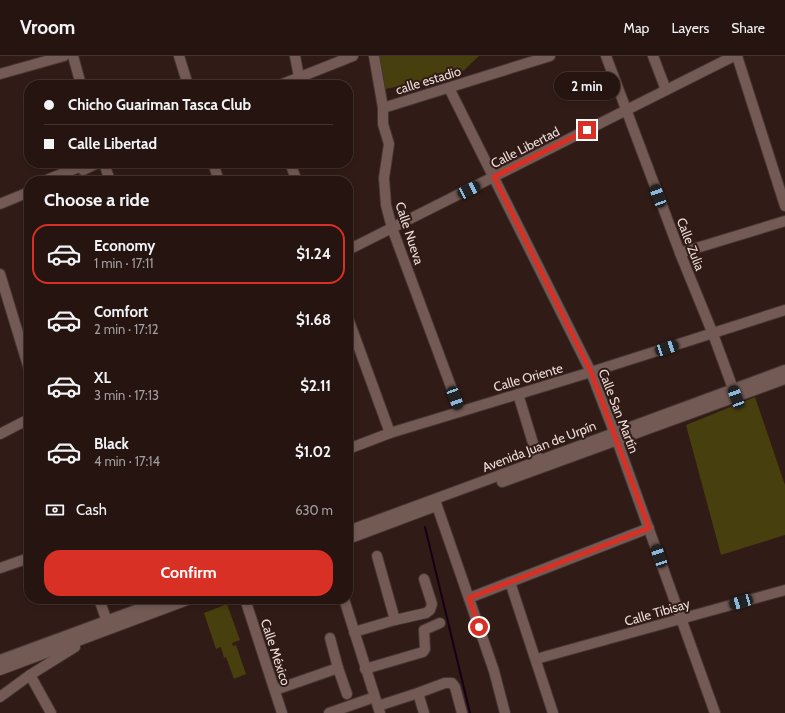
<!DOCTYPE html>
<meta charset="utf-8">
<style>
:root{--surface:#251410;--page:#31211e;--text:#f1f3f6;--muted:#a39e9f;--line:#423330;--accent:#d93025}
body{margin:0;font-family:Cabin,sans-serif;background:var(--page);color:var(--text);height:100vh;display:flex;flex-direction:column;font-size:15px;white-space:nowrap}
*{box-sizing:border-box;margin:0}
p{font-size:13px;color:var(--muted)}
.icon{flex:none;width:22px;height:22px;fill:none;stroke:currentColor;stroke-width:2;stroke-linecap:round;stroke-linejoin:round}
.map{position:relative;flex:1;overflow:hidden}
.drawer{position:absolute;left:24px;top:120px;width:329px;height:428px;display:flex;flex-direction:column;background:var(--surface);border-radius:16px;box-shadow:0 2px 6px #0003,0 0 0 1px var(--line)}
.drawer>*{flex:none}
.guide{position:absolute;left:24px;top:24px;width:329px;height:88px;border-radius:16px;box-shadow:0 2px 6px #0003,0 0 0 1px var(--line);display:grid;align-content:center;height:88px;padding:0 20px;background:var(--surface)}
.end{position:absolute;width:18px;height:18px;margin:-9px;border:5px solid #d93025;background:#fff;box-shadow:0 0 0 2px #fff}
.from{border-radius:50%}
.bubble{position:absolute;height:28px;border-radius:14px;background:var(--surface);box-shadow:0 2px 6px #0003,0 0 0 1px var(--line);font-size:13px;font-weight:700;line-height:28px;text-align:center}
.car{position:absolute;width:12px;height:24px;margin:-12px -6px;border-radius:5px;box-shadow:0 0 3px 1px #0007;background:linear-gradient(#222 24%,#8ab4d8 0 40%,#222 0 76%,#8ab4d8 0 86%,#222 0)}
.guide b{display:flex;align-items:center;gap:14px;height:38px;font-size:15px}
.guide b+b{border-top:1px solid var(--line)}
.guide i{width:10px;height:10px;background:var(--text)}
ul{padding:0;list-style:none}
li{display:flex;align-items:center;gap:12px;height:60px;margin:0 8px 6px;padding:0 12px;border:2px solid transparent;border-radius:16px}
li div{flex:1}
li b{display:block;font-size:15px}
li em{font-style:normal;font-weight:700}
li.on{border-color:var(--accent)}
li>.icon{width:36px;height:36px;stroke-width:1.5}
h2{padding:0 20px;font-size:18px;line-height:48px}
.pay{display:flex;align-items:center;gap:10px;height:44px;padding:0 20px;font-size:15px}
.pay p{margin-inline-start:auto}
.button{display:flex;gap:8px;margin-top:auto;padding:8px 20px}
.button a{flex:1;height:46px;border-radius:16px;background:var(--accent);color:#fff;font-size:16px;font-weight:700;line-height:46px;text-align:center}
header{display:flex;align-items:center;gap:24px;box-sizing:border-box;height:56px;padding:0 20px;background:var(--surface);border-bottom:1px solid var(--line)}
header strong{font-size:19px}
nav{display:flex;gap:22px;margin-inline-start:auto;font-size:14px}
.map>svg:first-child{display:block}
.green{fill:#473f0e}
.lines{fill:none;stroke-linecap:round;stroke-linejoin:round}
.stream{stroke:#160015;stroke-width:2}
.minor-casing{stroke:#463532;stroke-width:12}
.minor{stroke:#745a54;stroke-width:10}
.route{stroke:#d93025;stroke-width:5}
.labels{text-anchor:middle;stroke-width:4;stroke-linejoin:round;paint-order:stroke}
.street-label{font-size:13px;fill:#ebdcd8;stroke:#311b16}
</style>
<header>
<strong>Vroom</strong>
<nav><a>Map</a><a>Layers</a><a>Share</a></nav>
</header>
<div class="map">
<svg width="785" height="657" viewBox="0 0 785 657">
<rect width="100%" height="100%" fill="#311b16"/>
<!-- green -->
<g class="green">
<path d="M379 0H479L462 16 430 24 385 33Z"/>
<path d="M755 341 785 429V479L721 499 686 369Z"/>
<path d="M227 548 240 584 232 587 233 590 236 589 246 618 234 623 226 601 224 602 221 591 216 593 204 557Z"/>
</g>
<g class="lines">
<!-- stream -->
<path class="stream" d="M425 471 470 657"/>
<!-- minor casing -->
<g class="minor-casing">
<g id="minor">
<path d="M73 0 81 29"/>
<path d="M179 0 188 29"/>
<path d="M295 0 299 21"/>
<path d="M374 0 383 52V68L389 88 384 122 386 149 392 172 460 355"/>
<path d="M606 0 680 197 713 278 735 338"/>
<path d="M653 0 666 34"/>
<path d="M737 0 785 150"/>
<path d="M0 18 64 0"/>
<path d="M280 29 353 0"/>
<path d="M449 32 591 316 614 376 715 657"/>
<path d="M383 52 550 0"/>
<path d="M104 107 110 125"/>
<path d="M213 107 219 125"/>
<path d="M290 107 297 125"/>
<path d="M83 114 98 107"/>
<path d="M44 125 89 107"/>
<path d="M0 148 29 136"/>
<path d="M348 194 734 0"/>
<path d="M680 197 785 165"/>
<path d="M0 218 29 313"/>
<path d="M348 262 390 377"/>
<path d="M518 338 540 410"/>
<path d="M0 378 29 363"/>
<path d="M348 393 390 377 591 316 785 254"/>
<path d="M502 426 785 323"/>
<path d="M435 444 494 615 505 657"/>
<path d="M348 475 785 314"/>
<path d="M348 483 436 450"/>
<path d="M377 500 395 564"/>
<path d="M0 512 29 502"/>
<path d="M510 526 553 657"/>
<path d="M469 542 649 472"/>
<path d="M99 543 109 571"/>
<path d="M245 543 282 657"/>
<path d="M344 543 380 657"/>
<path d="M354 576 395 564 426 557 430 554 432 548 424 523"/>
<path d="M536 603 785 534"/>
<path d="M0 604 166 543"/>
<path d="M338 612 347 638"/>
<path d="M365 613 423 596 425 593 424 574 440 567"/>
<path d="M0 614 190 543"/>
<path d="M30 619 51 657"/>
<path d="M275 634 338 612 330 582"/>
<path d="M418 637 424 657"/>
<path d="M0 641 30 619 75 591"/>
<path d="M378 650 418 637 445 627H452L455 631 462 657"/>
<path d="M329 657 369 643"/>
</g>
</g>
<!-- minor -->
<use href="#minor" class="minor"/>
</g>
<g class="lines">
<!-- route -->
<path class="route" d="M479 571 469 542 649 472 591 316 494 121 587 74"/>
</g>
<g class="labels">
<!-- street labels -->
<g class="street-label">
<text transform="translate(428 24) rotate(-17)" y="5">calle estadio</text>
<text transform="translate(525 91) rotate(-27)" y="5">Calle Libertad</text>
<text transform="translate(410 177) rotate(72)" y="5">Calle Nueva</text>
<text transform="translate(691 188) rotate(69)" y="5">Calle Zulia</text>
<text transform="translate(528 321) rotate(-16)" y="5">Calle Oriente</text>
<text transform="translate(619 355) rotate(69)" y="5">Calle San Martín</text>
<text transform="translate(539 390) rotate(-21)" y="5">Avenida Juan de Urpín</text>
<text transform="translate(657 556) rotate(-16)" y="5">Calle Tibisay</text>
<text transform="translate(276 596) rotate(72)" y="5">Calle México</text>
</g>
</g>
</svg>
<i class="end from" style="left:479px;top:571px"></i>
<i class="end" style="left:587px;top:74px"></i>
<div class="bubble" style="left:554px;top:16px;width:66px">2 min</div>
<i class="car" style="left:469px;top:134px;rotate:63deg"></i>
<i class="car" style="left:658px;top:140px;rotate:340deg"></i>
<i class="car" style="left:667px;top:292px;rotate:72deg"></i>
<i class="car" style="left:736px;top:341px;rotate:340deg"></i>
<i class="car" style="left:455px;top:342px;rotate:160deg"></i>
<i class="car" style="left:659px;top:500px;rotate:341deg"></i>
<i class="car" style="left:741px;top:546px;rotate:254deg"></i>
<div class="guide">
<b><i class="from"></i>Chicho Guariman Tasca Club</b>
<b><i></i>Calle Libertad</b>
</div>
<section class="drawer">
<h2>Choose a ride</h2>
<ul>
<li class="on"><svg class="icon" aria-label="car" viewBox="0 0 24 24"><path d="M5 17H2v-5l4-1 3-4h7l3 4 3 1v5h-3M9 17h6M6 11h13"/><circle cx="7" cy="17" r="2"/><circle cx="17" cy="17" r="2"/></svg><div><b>Economy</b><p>1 min · 17:11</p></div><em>$1.24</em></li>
<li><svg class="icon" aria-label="car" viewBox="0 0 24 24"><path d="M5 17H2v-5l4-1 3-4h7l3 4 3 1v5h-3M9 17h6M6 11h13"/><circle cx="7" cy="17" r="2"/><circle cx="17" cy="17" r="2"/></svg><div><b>Comfort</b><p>2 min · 17:12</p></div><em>$1.68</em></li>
<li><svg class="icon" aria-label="car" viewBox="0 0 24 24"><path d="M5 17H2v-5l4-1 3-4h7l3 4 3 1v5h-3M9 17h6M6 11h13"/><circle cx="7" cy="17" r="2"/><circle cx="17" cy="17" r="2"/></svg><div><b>XL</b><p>3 min · 17:13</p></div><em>$2.11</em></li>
<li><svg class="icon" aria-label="car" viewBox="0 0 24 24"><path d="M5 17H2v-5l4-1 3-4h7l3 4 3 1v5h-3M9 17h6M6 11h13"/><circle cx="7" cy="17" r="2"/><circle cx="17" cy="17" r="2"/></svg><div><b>Black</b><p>4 min · 17:14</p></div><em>$1.02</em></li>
</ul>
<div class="pay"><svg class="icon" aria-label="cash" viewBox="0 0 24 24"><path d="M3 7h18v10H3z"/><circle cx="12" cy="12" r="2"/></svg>Cash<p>630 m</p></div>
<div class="button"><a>Confirm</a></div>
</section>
</div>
